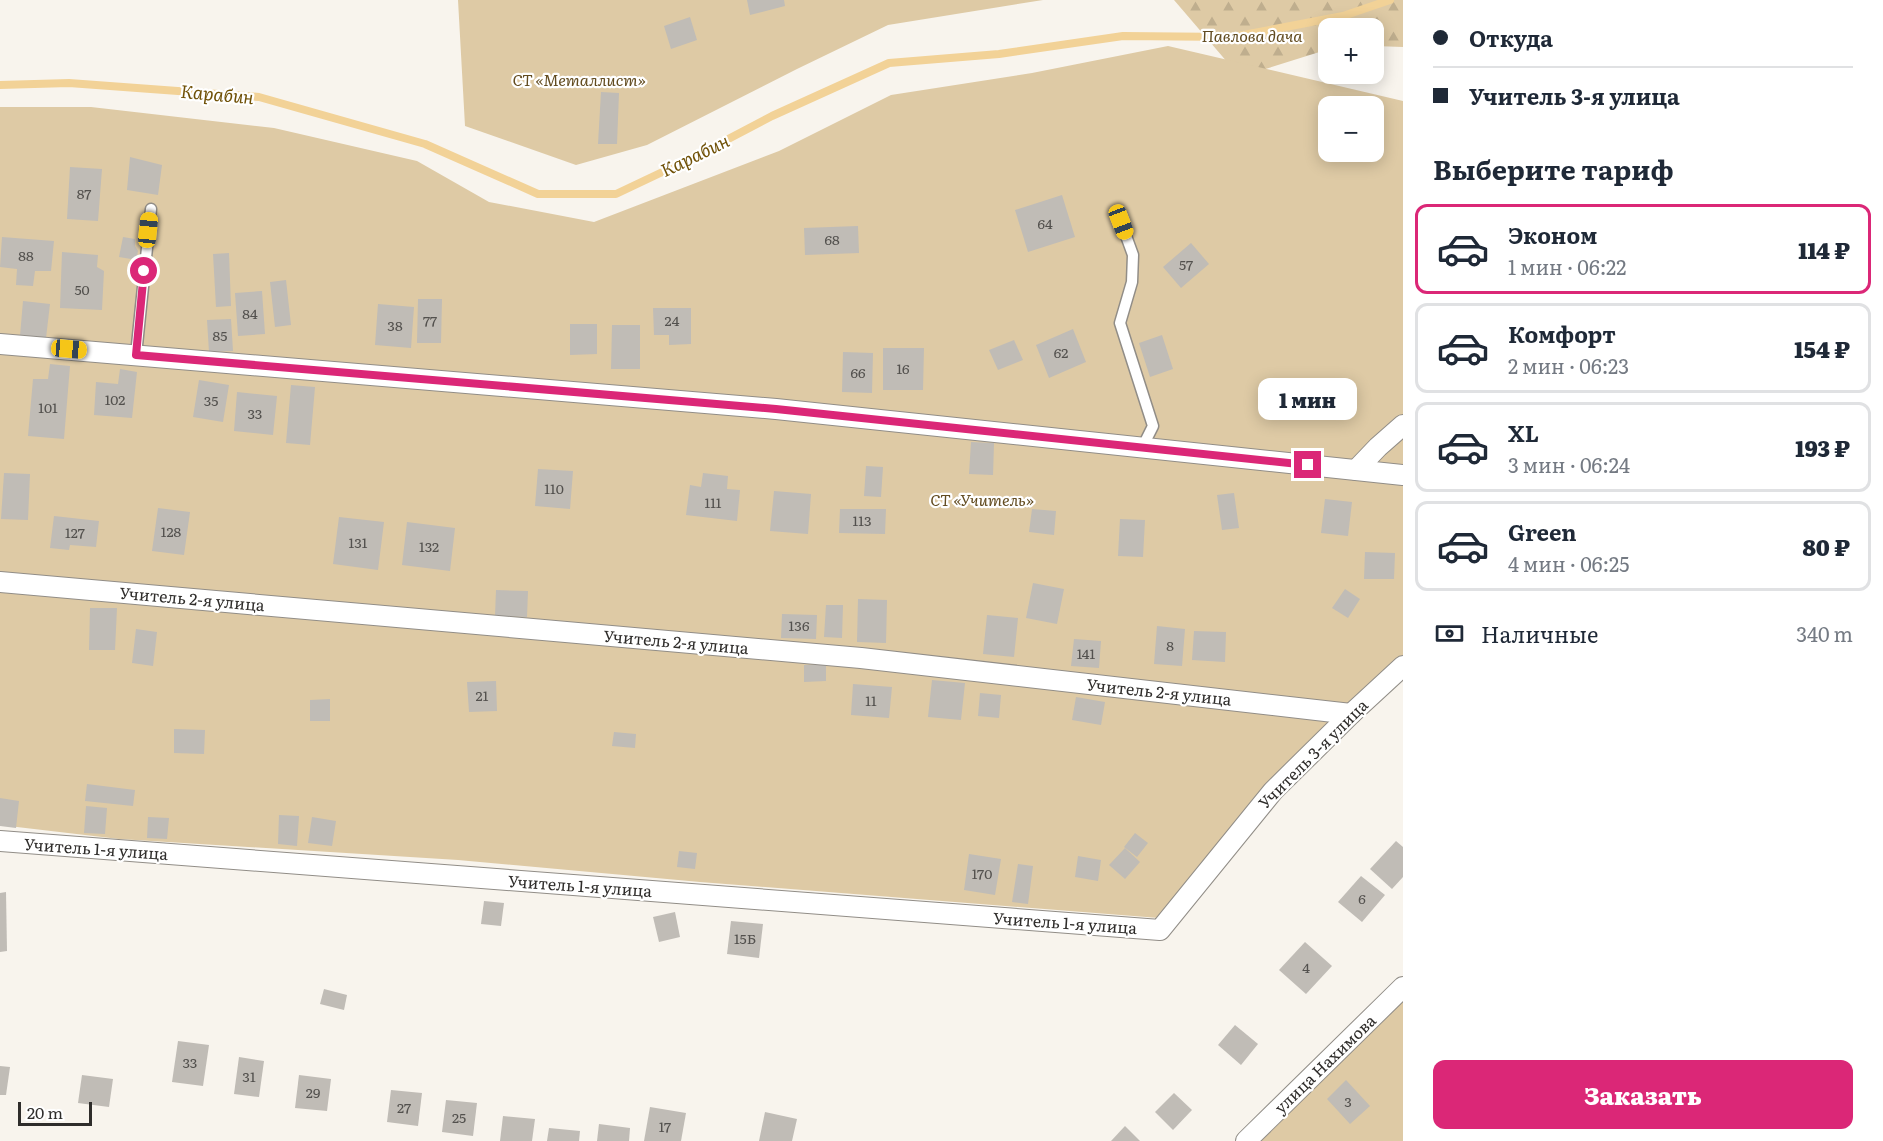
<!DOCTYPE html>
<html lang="ru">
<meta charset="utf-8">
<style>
:root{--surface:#fff;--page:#f2f2f3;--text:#1f2937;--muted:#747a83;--line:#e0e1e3;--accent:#db2777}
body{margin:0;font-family:Literata,serif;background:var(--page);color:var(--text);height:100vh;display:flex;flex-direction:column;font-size:22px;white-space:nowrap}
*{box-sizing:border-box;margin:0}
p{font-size:20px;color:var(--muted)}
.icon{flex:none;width:33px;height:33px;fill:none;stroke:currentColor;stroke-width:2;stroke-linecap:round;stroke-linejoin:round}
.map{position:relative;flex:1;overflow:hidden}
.drawer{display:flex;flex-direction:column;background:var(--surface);width:480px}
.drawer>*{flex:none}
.guide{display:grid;align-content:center;height:132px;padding:0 30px;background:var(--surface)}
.buttons{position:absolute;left:1318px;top:18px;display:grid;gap:12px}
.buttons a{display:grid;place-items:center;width:66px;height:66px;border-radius:12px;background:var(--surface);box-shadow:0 3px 15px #0003;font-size:30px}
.scale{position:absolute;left:18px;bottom:15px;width:74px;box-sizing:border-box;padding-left:6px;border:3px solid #2f2d2b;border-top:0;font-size:16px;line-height:21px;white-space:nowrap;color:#2f2d2b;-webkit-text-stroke:4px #fff;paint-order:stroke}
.end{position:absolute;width:27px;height:27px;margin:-14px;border:8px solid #db2777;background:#fff;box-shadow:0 0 0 3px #fff}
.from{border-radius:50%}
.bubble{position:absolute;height:42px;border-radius:12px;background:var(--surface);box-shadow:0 3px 15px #0003;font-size:20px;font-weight:800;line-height:42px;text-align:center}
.car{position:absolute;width:18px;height:36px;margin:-18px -9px;border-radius:8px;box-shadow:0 0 4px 2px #0007;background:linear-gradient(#f5c518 24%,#345 0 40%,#f5c518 0 76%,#345 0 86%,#f5c518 0)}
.guide b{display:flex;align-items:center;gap:21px;height:57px;font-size:22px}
.guide b+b{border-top:2px solid var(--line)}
.guide i{width:15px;height:15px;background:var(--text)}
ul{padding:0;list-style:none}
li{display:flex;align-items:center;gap:18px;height:90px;margin:0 12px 9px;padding:0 18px;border:3px solid var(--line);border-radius:12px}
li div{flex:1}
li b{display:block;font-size:22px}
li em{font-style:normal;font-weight:800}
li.active{border-color:var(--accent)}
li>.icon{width:54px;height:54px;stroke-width:1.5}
h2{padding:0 30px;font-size:27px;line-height:72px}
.pay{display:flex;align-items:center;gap:15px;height:66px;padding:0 30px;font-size:22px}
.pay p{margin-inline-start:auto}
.button{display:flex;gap:12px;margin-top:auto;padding:12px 30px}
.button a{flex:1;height:69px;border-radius:12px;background:var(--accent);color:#fff;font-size:24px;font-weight:800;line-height:69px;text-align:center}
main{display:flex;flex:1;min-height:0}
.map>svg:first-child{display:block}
.forest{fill:url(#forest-firs)}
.garden{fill:#decaa5;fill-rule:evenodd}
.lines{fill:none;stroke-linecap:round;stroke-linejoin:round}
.stream{stroke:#f2d297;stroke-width:8}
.building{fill:#c0bcb6}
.service-casing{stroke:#918d87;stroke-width:13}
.minor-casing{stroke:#918d87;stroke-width:22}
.service{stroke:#fff;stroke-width:10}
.minor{stroke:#fff;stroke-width:20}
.route{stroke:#db2777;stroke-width:8}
.labels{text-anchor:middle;stroke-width:4.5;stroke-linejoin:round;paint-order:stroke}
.number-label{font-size:14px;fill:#53514e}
.park-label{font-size:16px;font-style:italic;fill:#624b1f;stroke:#fff}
.street-label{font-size:16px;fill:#2f2d2b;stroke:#fff}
.water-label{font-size:18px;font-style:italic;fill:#705107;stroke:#fff}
</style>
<main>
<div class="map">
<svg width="1403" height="1141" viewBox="0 0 1403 1141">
<defs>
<pattern id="forest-firs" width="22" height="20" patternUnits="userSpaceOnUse" patternTransform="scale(1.5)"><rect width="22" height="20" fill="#decaa5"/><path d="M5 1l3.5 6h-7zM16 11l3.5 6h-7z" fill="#bfae8e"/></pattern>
</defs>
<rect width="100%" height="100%" fill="#f8f4ed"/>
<!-- forest -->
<path class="forest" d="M1174 0H1403V47L1374 46V28H1329V49L1240 77Z"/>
<!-- garden -->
<g class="garden">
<path d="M458 0H1043L888 25 797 69 647 145 576 165 465 126Z"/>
<path d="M1168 46 1403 101V655L1330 720 1254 798 1159 918 700 882 458 860 119 839 0 825V107H91L274 128 417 161 489 202 594 222 779 151 891 95 1032 73ZM1329 106H1374V152H1329Z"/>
<path d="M1403 999V1141H1257L1359 1045Z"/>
</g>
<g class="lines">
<!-- stream -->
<path class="stream" d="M0 85 69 83 259 97 425 144 538 194H616L694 157 772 116 889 63 999 54 1123 36 1233 37 1343 16 1390 0"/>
</g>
<!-- building -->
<g class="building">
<path d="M747 0H784L785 6 750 15Z"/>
<path d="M690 17 697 40 671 49 664 26Z"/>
<path d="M601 92 619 93 617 144H598Z"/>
<path d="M130 157 162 165 158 195 127 190Z"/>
<path d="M70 167 102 169 98 221 67 219Z"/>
<path d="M1062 195 1075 237 1028 252 1015 210Z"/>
<path d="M858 226 859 253 805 255 804 228Z"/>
<path d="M2 237 54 241 51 271H35L33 286 16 285 17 269 0 267Z"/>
<path d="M123 237 135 239V246L138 251 137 257 131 259 119 257Z"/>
<path d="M1191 243 1209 264 1181 288 1163 267Z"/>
<path d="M62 252 98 255 97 267 104 271 102 310 60 308Z"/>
<path d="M229 253 231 306 216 307 213 254Z"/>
<path d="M286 280 291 325 275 327 270 282Z"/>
<path d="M262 291 265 334 238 336 235 293Z"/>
<path d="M418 299H442L441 343H417Z"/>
<path d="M23 301 50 304 46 338 20 336Z"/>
<path d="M378 304 414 307 411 348 375 345Z"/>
<path d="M653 308H691V344L669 345V335H654Z"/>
<path d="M231 319 233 351 209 352 207 320Z"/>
<path d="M570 324H597V354L570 355Z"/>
<path d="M612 325H640V369H611Z"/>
<path d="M1073 329 1086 362 1049 378 1036 345Z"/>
<path d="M1162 335 1173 369 1150 377 1139 343Z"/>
<path d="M1014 340 1023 360 998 370 989 350Z"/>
<path d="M883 348H924L923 390H883Z"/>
<path d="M843 352 873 353 872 393 842 392Z"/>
<path d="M50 364 70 366 64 439 28 436 33 379H48Z"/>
<path d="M120 369 137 372 132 418 94 415 96 382 118 384Z"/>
<path d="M199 380 229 385 223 422 193 417Z"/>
<path d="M291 385 315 387 310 445 286 443Z"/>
<path d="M237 392 277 396 273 435 234 431Z"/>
<path d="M971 442 994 443 993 475 969 474Z"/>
<path d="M866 466 883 467 881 497 864 496Z"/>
<path d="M538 469 573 471 570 509 535 506Z"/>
<path d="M4 473 30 474 28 520 1 519Z"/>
<path d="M703 473 728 476 727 489 740 490 737 521 686 515 690 485 701 487Z"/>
<path d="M774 491 811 494 808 534 770 531Z"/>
<path d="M1234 493 1239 528 1222 530 1217 495Z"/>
<path d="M1325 499 1352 502 1348 536 1321 533Z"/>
<path d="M158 508 190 512 184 555 152 551Z"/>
<path d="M840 509H886L885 534 839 533Z"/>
<path d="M1032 509 1056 511 1054 535 1029 532Z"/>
<path d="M54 516 99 521 96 547 70 545 69 550 50 548Z"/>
<path d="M339 517 384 522 378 570 333 564Z"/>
<path d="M1120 519 1145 520 1143 557 1118 556Z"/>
<path d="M407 522 455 528 450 571 402 565Z"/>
<path d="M1365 552 1395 553 1394 579H1364Z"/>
<path d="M1033 583 1064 589 1057 624 1026 618Z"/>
<path d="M1345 589 1360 599 1348 618 1332 608Z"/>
<path d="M496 590 528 591 527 617 495 616Z"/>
<path d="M858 599 887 600 886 643 857 642Z"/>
<path d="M826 605H843L842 638 824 637Z"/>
<path d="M90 608H117L115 650H89Z"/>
<path d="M782 614 817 615 816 639 781 638Z"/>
<path d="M987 615 1018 618 1014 657 983 654Z"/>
<path d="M1157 626 1185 629 1182 666 1154 664Z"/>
<path d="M136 629 157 632 153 666 132 663Z"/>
<path d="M1194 631 1226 632 1225 662 1192 660Z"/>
<path d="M1074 639 1101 641 1099 668 1071 666Z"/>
<path d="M826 664V681L804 682V665Z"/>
<path d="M932 680 965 683 961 720 928 717Z"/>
<path d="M496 681 497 711 469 712 467 682Z"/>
<path d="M853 684 892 687 889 718 851 715Z"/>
<path d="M980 693 1001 695 999 718 978 716Z"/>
<path d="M1076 697 1105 702 1101 725 1072 720Z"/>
<path d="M330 699V721H310V700Z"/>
<path d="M174 729 205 730 204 754 174 753Z"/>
<path d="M614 732 636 734 635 748 612 746Z"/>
<path d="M87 784 135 790 133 806 85 801Z"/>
<path d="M0 798 19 801 16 828 0 826Z"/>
<path d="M86 806 107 808 105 834 84 833Z"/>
<path d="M279 815 299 816 297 846 278 844Z"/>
<path d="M148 817 169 818 167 839 147 838Z"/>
<path d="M312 817 336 821 332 846 308 843Z"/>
<path d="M1135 833 1148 843 1137 857 1124 847Z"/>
<path d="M1396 841 1403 847V877L1392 889 1370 869Z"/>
<path d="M1125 848 1140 862 1125 879 1109 865Z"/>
<path d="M679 851 697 853 695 869 677 867Z"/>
<path d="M969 854 1001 859 995 895 964 890Z"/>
<path d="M1078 856 1101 860 1098 881 1075 877Z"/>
<path d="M1018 864 1033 866 1028 904 1012 902Z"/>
<path d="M1361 876 1385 895 1362 922 1338 902Z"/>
<path d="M6 892 7 951 0 952V893Z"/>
<path d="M484 901 504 903 501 926 481 924Z"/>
<path d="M675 912 680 937 659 942 653 917Z"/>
<path d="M731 921 763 924 759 958 727 954Z"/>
<path d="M1305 942 1332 966 1306 994 1279 970Z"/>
<path d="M324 989 347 995 344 1010 320 1004Z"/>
<path d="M1235 1025 1258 1044 1241 1065 1218 1045Z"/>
<path d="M178 1041 209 1045 203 1086 172 1082Z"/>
<path d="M239 1057 264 1061 259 1097 234 1094Z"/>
<path d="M0 1066 10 1067 6 1095H0Z"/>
<path d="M82 1075 113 1079 109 1107 78 1103Z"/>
<path d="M299 1075 331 1079 327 1111 295 1108Z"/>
<path d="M1346 1080 1370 1106 1350 1124 1327 1099Z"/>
<path d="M391 1090 422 1093 418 1126 387 1122Z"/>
<path d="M1174 1093 1192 1110 1173 1130 1155 1112Z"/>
<path d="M446 1100 477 1103 473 1136 442 1132Z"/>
<path d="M650 1107 686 1113 681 1141H644Z"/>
<path d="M765 1112 797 1119 792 1141H759Z"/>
<path d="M503 1116 535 1119 532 1141H500Z"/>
<path d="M599 1124 630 1128 629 1141H597Z"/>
<path d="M1125 1126 1140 1141H1111Z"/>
<path d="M549 1128 580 1131 579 1141H547Z"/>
</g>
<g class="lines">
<!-- service casing -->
<g class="service-casing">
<g id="service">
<path d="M1121 222 1133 255 1132 282 1120 323 1153 426 1142 448"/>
<path d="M136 355 151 209"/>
</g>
</g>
<!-- minor casing -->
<g class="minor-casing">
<g id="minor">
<path d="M0 344 776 409 1403 475"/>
<path d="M1356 470 1378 447 1403 425"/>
<path d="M0 582 861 658 1351 714"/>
<path d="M0 841 1160 930 1273 791 1351 714 1403 666"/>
<path d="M1246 1141 1403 987"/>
</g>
</g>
<!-- service -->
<use href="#service" class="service"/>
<!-- minor -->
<use href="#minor" class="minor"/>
</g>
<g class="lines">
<!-- route -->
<path class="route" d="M144 271 136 355 776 409 1308 465"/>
</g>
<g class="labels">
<!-- number labels -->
<g class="number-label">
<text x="84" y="199">87</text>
<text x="1045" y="229">64</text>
<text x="832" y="245">68</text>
<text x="26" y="261">88</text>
<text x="1186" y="270">57</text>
<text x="82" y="295">50</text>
<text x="250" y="319">84</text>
<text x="430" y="326">77</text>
<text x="672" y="326">24</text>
<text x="395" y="331">38</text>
<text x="220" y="341">85</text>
<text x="1061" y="358">62</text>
<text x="903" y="374">16</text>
<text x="858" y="378">66</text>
<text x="115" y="405">102</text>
<text x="211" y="406">35</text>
<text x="48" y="413">101</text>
<text x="255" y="419">33</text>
<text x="554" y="494">110</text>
<text x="713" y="508">111</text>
<text x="862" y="526">113</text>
<text x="171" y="537">128</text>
<text x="75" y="538">127</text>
<text x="358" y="548">131</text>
<text x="429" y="552">132</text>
<text x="799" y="631">136</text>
<text x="1170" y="651">8</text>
<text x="1086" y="659">141</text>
<text x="482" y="701">21</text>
<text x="871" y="706">11</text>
<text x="982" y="879">170</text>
<text x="1362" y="904">6</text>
<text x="745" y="944">15Б</text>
<text x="1306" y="973">4</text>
<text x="190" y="1068">33</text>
<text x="249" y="1082">31</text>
<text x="313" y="1098">29</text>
<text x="1348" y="1107">3</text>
<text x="404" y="1113">27</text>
<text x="459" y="1123">25</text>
<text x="665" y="1132">17</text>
</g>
<!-- park labels -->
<g class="park-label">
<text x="1252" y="42">Павлова дача</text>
<text x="579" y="86">СТ «Металлист»</text>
<text x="982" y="506">СТ «Учитель»</text>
</g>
<!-- street labels -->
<g class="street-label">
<text transform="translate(192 599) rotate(5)" y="6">Учитель 2-я улица</text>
<text transform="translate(676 642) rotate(5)" y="6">Учитель 2-я улица</text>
<text transform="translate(1159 692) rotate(6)" y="6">Учитель 2-я улица</text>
<text transform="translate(1313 754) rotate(-45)" y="6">Учитель 3-я улица</text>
<text transform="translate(96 849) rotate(4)" y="6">Учитель 1-я улица</text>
<text transform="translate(580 886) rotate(4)" y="6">Учитель 1-я улица</text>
<text transform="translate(1065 923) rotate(4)" y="6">Учитель 1-я улица</text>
<text transform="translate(1325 1064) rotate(-44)" y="6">улица Нахимова</text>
</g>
<!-- water labels -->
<g class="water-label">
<text transform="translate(217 95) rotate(5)" y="6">Карабин</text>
<text transform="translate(695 156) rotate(-26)" y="6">Карабин</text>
</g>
</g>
</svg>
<div class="buttons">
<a>+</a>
<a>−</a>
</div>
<div class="scale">20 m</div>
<i class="end from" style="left:144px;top:271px"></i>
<i class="end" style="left:1308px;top:465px"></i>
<div class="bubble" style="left:1258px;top:378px;width:99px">1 мин</div>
<i class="car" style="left:1121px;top:222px;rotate:159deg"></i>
<i class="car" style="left:148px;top:230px;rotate:6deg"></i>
<i class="car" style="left:69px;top:349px;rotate:95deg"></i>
</div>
<section class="drawer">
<div class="guide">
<b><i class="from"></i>Откуда</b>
<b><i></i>Учитель 3-я улица</b>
</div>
<h2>Выберите тариф</h2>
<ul>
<li class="active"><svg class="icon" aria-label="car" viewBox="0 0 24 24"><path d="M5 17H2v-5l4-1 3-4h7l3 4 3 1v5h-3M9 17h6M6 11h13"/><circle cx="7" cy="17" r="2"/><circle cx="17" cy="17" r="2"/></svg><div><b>Эконом</b><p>1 мин · 06:22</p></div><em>114 ₽</em></li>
<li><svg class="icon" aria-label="car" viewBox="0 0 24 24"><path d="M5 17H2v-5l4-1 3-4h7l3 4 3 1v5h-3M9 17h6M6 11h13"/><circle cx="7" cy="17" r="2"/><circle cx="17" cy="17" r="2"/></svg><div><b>Комфорт</b><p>2 мин · 06:23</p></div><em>154 ₽</em></li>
<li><svg class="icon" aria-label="car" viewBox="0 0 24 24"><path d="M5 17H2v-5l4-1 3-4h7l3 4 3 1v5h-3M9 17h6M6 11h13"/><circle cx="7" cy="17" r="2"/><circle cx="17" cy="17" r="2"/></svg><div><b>XL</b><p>3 мин · 06:24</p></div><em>193 ₽</em></li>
<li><svg class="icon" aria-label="car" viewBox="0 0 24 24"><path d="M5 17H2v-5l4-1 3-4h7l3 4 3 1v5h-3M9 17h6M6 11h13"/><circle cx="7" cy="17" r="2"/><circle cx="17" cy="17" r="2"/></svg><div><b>Green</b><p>4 мин · 06:25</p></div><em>80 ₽</em></li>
</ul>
<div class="pay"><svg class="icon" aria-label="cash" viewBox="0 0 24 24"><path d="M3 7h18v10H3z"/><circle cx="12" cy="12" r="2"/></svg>Наличные<p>340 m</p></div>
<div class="button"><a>Заказать</a></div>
</section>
</main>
